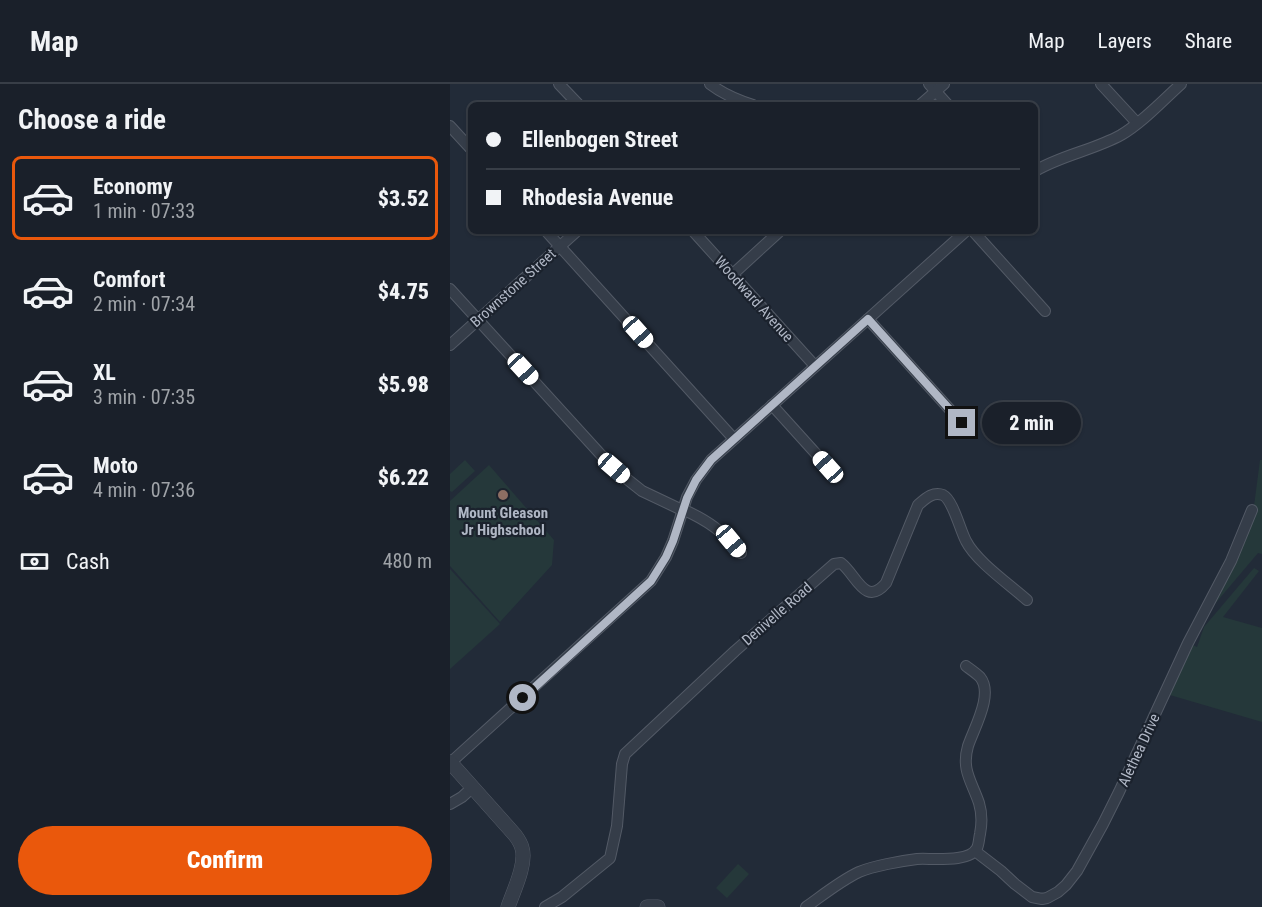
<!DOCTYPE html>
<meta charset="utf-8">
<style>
:root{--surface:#1a202a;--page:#232832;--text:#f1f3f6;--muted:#9fa3a8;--line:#383e47;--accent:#ea580c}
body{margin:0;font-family:"Roboto Condensed",sans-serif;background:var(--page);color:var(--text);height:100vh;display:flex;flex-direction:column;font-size:22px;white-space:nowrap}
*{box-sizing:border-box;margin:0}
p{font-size:20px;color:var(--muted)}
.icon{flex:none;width:33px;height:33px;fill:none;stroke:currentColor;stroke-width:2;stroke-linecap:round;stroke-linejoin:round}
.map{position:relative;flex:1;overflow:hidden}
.sheet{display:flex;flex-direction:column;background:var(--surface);width:450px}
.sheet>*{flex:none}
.top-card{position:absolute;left:18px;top:18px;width:570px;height:132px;border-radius:9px;box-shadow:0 2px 4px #0004,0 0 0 2px var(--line);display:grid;align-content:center;height:132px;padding:0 18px;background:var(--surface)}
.end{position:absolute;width:27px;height:27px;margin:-14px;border:8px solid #b0b7c5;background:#111;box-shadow:0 0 0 3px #111}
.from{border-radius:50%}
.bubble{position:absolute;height:42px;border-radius:21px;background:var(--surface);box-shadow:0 2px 4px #0004,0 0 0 2px var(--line);font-size:20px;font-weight:800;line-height:42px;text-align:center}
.car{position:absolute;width:18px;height:36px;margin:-18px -9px;border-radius:8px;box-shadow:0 0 4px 2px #0007;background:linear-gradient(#fff 24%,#345 0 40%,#fff 0 76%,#345 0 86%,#fff 0)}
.top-card b{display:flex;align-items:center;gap:21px;height:57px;font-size:22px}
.top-card b+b{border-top:2px solid var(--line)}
.top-card i{width:15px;height:15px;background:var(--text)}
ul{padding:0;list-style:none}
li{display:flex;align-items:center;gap:18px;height:84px;margin:0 12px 9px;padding:0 6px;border:3px solid transparent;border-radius:9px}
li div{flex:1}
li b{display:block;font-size:22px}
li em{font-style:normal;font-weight:800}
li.selected{border-color:var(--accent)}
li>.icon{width:54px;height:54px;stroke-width:1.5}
h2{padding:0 18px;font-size:27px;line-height:72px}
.pay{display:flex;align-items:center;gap:15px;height:66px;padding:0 18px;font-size:22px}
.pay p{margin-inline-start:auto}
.cta{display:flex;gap:12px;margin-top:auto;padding:12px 18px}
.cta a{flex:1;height:69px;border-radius:36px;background:var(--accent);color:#fff;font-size:24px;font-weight:800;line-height:69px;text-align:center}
header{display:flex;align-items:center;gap:36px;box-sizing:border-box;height:84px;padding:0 30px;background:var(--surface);border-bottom:2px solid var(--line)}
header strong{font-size:28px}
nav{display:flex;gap:33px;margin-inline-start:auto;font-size:21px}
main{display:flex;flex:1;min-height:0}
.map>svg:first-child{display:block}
.green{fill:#25383a}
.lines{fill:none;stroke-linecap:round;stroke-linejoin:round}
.minor-casing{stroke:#535a66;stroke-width:12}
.tertiary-casing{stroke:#535a66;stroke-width:15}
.minor{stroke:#353d49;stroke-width:10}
.tertiary{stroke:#353d49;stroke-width:14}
.route{stroke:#b0b7c5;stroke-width:8}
.education-dot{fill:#8d6e63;stroke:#1b222d;stroke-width:2}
.labels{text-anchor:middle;stroke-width:4.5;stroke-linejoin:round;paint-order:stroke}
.street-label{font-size:15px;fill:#b0b7c5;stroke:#1b222d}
.poi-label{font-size:15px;font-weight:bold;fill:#b0b7c5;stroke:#1b222d}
</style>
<header>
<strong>Map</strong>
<nav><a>Map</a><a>Layers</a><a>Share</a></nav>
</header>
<main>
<section class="sheet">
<h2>Choose a ride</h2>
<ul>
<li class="selected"><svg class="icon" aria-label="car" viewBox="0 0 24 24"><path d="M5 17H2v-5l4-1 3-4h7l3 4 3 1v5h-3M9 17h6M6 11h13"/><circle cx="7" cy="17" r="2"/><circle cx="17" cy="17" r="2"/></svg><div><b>Economy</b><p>1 min · 07:33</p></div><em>$3.52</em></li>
<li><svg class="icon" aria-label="car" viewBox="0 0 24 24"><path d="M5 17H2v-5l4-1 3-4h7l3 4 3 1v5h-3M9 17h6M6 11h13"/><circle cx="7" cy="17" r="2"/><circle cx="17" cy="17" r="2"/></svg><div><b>Comfort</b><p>2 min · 07:34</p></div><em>$4.75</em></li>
<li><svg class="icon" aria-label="car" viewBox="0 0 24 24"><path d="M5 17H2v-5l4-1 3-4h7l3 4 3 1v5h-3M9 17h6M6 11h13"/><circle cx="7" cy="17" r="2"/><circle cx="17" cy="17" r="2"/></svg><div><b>XL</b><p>3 min · 07:35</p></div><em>$5.98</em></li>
<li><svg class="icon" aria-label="car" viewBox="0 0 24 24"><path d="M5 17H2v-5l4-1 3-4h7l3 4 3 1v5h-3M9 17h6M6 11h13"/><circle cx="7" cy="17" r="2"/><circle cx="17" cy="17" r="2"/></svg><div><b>Moto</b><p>4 min · 07:36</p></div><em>$6.22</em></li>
</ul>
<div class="pay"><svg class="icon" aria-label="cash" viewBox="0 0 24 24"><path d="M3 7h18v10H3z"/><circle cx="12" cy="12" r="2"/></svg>Cash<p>480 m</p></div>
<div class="cta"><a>Confirm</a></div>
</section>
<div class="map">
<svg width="812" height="823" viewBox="0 0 812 823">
<rect width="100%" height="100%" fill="#222b38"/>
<!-- green -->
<g class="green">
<path d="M15 376 25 387 2 408 0 407V390Z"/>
<path d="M810 376H812V470L808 469 753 534 740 560 747 563 754 543 804 484 809 487 773 533 812 544V638L713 609 740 544 778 482 798 443 804 422Z"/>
<path d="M39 381 104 456 102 481 50 538 0 482V417Z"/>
<path d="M0 485 50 540 0 585Z"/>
<path d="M288 780 299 790 277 814 266 804Z"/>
</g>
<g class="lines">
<!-- minor casing -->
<g class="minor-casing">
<g id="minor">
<path d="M109 0 129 21"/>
<path d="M260 0C273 10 287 16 303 21"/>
<path d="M479 0 498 21"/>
<path d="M651 0 687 39"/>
<path d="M470 21 494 0"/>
<path d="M0 42 21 65"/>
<path d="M585 87C612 71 644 66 671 51 693 38 712 17 731 0"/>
<path d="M96 147 284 355"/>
<path d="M243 147 365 282"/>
<path d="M523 147 595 227"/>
<path d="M283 190 330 147"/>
<path d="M0 205 163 384 192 407 232 426"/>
<path d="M418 235 512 339"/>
<path d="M0 261 127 147"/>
<path d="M322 321 378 383"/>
<path d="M232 425C259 437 272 447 291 469"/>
<path d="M0 679 201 497 216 473 223 457 237 413 246 396 261 376 516 147"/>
<path d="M0 720 12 713 23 703"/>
<path d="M525 767 551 787 565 800 582 813 592 815 597 814 608 808 616 801 627 787 653 740 669 708 738 559 781 477 802 426"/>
<path d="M95 823 112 813 160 774 167 742 172 680 175 670 285 567 384 480 391 479C406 490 415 524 436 499L468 421C475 415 483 407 493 411 503 416 510 446 516 457 526 477 559 500 577 516"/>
<path d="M356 823C373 811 390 797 409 788 423 782 451 777 467 775 481 774 520 779 527 764 529 760 529 754 530 750 532 740 532 729 529 719 522 698 511 686 518 662 524 644 544 610 530 593 526 589 520 585 516 582"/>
</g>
</g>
<!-- tertiary casing -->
<g class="tertiary-casing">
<g id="tertiary">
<path d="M0 678 65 751C68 755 71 760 72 764 77 780 63 808 58 823"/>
<path d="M197 823H208"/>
</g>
</g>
<!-- minor -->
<use href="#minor" class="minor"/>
<!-- tertiary -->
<use href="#tertiary" class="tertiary"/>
</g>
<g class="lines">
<!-- route -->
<path class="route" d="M73 614 201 497 216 473 223 457 237 414 246 396 261 376 418 235 512 339"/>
</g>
<!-- markers -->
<circle class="education-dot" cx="53" cy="411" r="6"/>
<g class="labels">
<!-- street labels -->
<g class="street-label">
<text transform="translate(63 204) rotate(-42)" y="5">Brownstone Street</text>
<text transform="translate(304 215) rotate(48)" y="5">Woodward Avenue</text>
<text transform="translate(327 530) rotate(-41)" y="5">Denivelle Road</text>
<text transform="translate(689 666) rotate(-65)" y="5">Alethea Drive</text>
</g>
<!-- poi labels -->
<g class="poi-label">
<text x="53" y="434">Mount Gleason<tspan x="53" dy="17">Jr Highschool</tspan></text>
</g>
</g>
</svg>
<i class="end from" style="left:73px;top:614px"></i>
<i class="end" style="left:512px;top:339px"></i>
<div class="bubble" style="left:532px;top:318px;width:99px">2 min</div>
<i class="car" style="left:188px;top:248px;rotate:138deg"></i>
<i class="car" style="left:73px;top:285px;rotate:137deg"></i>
<i class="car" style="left:378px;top:383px;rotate:318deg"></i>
<i class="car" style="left:164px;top:384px;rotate:131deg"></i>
<i class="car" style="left:281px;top:457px;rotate:140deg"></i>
<div class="top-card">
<b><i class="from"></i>Ellenbogen Street</b>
<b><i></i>Rhodesia Avenue</b>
</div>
</div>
</main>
